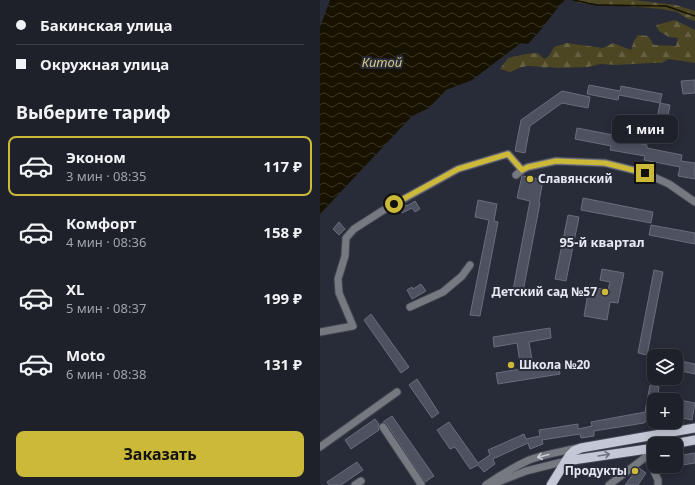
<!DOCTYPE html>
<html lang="ru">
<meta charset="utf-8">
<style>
:root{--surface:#1e202a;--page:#2b2d36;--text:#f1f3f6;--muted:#a1a3a8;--line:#3c3e47;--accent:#cdb938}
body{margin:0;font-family:"Noto Sans",sans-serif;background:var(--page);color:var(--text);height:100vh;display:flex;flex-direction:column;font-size:15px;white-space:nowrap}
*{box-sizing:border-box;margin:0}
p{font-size:13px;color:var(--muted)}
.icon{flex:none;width:22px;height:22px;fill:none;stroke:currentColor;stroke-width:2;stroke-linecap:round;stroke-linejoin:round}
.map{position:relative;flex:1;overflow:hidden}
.side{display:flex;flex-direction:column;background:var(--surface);width:320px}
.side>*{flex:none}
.guide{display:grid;align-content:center;height:88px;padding:0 16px;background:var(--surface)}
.buttons{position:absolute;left:327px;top:349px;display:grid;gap:8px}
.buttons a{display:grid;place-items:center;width:36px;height:36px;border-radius:8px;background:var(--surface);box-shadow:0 2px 10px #0003,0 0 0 1px var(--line);font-size:20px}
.end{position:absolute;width:18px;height:18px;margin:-9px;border:5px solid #cdb938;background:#111;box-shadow:0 0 0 2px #111}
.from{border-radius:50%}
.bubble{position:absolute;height:28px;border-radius:8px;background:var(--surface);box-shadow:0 2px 10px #0003,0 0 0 1px var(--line);font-size:13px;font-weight:700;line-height:28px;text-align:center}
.guide b{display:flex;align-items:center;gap:14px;height:38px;font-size:15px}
.guide b+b{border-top:1px solid var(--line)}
.guide i{width:10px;height:10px;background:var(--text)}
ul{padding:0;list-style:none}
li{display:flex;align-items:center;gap:12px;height:60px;margin:0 8px 6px;padding:0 8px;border:2px solid transparent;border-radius:8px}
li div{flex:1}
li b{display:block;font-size:15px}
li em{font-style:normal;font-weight:700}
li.selected{border-color:var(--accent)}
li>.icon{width:36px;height:36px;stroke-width:1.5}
h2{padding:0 16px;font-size:18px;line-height:48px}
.cta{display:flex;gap:8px;margin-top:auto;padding:8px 16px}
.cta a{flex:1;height:46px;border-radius:8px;background:var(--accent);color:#111;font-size:16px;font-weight:700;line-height:46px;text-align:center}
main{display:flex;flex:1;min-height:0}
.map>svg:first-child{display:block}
.forest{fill:url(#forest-firs)}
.water{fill:url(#water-waves)}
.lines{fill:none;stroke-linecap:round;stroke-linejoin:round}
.stream{stroke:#171200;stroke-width:1.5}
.building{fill:#4d5160;stroke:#696d7c}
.minor-casing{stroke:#434652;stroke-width:9}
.major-casing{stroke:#434652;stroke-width:11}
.minor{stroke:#777980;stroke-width:7}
.major{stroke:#c4c8d6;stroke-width:9}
.oneway{stroke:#6e727f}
.oneway2{stroke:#cbcdd6}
.route{stroke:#cdb938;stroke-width:5}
.poi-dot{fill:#cdb938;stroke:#282b38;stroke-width:1.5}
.labels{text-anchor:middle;stroke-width:4;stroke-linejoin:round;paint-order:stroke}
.poi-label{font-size:12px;font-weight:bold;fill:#e7e9f2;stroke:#282b38;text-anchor:start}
.water-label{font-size:13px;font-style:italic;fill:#d6cb86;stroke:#282b38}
.neighbourhood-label{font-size:13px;font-weight:bold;fill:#e7e9f2;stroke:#282b38}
</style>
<main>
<section class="side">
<div class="guide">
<b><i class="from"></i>Бакинская улица</b>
<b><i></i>Окружная улица</b>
</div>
<h2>Выберите тариф</h2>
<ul>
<li class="selected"><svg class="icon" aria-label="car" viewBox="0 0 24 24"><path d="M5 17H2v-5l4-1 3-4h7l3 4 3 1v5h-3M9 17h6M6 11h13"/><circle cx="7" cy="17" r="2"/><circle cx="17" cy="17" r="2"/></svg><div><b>Эконом</b><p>3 мин · 08:35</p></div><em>117 ₽</em></li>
<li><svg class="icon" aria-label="car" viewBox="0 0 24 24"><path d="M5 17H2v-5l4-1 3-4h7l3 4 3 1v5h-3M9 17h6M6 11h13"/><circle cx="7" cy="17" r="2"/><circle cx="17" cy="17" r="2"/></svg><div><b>Комфорт</b><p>4 мин · 08:36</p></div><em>158 ₽</em></li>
<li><svg class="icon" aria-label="car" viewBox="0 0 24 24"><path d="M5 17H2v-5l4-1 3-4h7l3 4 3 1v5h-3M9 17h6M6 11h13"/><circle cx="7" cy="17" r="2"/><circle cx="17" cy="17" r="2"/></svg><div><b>XL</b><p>5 мин · 08:37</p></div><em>199 ₽</em></li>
<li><svg class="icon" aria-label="car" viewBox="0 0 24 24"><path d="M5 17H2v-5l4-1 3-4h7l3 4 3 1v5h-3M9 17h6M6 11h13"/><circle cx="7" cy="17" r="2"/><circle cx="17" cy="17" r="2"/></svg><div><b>Moto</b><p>6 мин · 08:38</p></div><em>131 ₽</em></li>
</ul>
<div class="cta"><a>Заказать</a></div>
</section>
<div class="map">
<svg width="375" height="485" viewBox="0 0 375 485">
<defs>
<pattern id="forest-firs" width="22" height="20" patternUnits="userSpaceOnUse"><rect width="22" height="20" fill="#4c4622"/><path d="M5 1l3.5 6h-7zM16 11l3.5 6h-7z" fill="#666143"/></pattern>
<pattern id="water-waves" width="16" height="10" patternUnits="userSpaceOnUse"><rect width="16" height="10" fill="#171200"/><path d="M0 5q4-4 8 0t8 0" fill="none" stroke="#393426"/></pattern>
</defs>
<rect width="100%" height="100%" fill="#282b38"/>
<!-- forest -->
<g class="forest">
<path d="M258 0H314L356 5 375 11V21L368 19 357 12 341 9 297 5 258 3Z"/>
<path d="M355 20 375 30V63L348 59 342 63H332L296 65 281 64 268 67 239 68 228 67 225 68C208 65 206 65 190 72L180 69 188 58 206 54 218 53 224 59 229 56 234 47 247 43 283 48 293 43 311 50 314 41 318 35 328 36 334 45 356 46 358 38 349 37 339 31 336 25Z"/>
</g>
<!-- water -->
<path class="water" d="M10 0H245L239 6 223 27 208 44 201 43 152 80 126 90 109 108 92 116 0 214V27Z"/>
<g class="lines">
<!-- stream -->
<path class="stream" d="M253 0 277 5 346 6 375 16"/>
</g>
<!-- building -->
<g class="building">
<path d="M375 80V93L363 94 361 81Z"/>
<path d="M269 85 300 91 301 86 342 94 340 103 350 105 345 131 335 129 340 103 299 95 298 100 267 94Z"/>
<path d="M242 91 270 97 268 108 242 103 210 126 205 153 195 151 201 120Z"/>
<path d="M257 128 293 135 292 138 327 145V148L362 155 361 161 375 163V179L358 176 360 167 324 160 325 156 290 150 291 146 255 139Z"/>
<path d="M202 176H203L223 180 219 202 220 203 202 297 192 295 210 201 197 198Z"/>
<path d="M263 198 333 212 331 223 261 210Z"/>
<path d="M158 200 177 204 174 221 178 222 160 316 150 315 169 220 155 217Z"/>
<path d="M95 201 100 209 95 212 92 208 82 213 80 208 86 205 87 206Z"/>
<path d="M248 215 259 217 246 281 235 279Z"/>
<path d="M19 222 25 229 19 235 13 229Z"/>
<path d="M331 225 375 233V244L329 235Z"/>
<path d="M282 269 304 273 298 303 290 302 287 320 264 316 269 287 288 290 290 282 280 280Z"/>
<path d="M334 270 343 272 327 355 318 353Z"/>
<path d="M101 284 106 291 92 299 87 290 92 287 93 289Z"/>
<path d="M51 314 89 367 81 373 44 320Z"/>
<path d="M230 328 231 338 209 342 213 366 238 362 240 374 178 384 176 373 201 369 197 343 174 347 173 337Z"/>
<path d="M356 360 375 364V374L356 370Z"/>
<path d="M97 379 119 413 112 418 89 385Z"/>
<path d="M330 385 339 387 337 400H334V414L324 423 274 431V436L261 438 260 434 222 440 223 444 210 449 208 443 173 459 175 464 164 472 158 465 150 469 135 447 130 449 117 430 129 422 158 463 170 455 168 450 204 434 206 439 220 436 219 430 258 424V429L272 426 271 422 325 412Z"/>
<path d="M360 400 375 403 372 420 357 417Z"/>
<path d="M72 416 114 476 105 482 67 424 63 422Z"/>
<path d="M55 419 59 424 58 427 59 430 31 449 25 440Z"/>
<path d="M375 453V463L356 466V456Z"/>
<path d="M37 462 43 470 21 485H9L7 482Z"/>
<path d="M319 468 326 473 318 485H305L314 473Z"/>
</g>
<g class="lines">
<!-- minor casing -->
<g class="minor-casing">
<g id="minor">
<path d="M196 175 202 170 208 167 236 161 285 163 325 173 349 184 375 202"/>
<path d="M90 307 123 292 142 276 150 265"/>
<path d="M0 332 33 326 19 293 18 279 25 256 26 238 34 229 62 211 138 169 188 154 202 170"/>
<path d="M63 427 101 484 100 485"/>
<path d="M0 447 77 392"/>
<path d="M326 453 327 456 338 480V485"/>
<path d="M173 484 206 471 246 461"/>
<path d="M35 485 41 481"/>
<path d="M166 485C179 476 194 467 209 460 224 454 241 452 257 448"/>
<path d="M289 485 327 456"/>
</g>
</g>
<!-- major casing -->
<g class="major-casing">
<g id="major">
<path d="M345 433C342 437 342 442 347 444"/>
<path d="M353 444 375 440"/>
<path d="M246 461 334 448"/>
<path d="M231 485 249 456 254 451 261 448 375 428"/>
</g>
</g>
<!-- minor -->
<use href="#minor" class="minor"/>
<!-- major -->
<use href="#major" class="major"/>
</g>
<!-- one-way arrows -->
<defs><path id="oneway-shaft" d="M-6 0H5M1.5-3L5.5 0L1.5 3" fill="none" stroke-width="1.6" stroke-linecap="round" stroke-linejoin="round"/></defs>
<use class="oneway" href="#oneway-shaft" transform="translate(284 455) rotate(-9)"/>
<use class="oneway2" href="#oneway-shaft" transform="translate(223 456) rotate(166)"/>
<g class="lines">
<!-- route -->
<path class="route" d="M74 204 138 169 188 154 202 170 208 167 236 161 285 163 325 173"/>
</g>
<!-- markers -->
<g class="poi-dot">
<circle cx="210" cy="179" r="4"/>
<circle cx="285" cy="292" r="4"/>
<circle cx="191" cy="365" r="4"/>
<circle cx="315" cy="471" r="4"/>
</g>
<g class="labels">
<!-- poi labels -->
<g class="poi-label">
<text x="218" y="183">Славянский</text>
<text x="277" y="296" text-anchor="end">Детский сад №57</text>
<text x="199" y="369">Школа №20</text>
<text x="307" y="475" text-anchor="end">Продукты</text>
</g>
<!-- water labels -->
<g class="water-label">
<text x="62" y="67">Китой</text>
</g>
<!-- neighbourhood labels -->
<g class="neighbourhood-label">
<text x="282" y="247">95-й квартал</text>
</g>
</g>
</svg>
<div class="buttons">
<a><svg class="icon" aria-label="layers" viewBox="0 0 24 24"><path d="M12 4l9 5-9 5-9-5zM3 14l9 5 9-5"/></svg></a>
<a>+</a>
<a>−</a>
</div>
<i class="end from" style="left:74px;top:204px"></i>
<i class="end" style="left:325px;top:173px"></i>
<div class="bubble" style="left:292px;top:115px;width:66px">1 мин</div>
</div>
</main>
